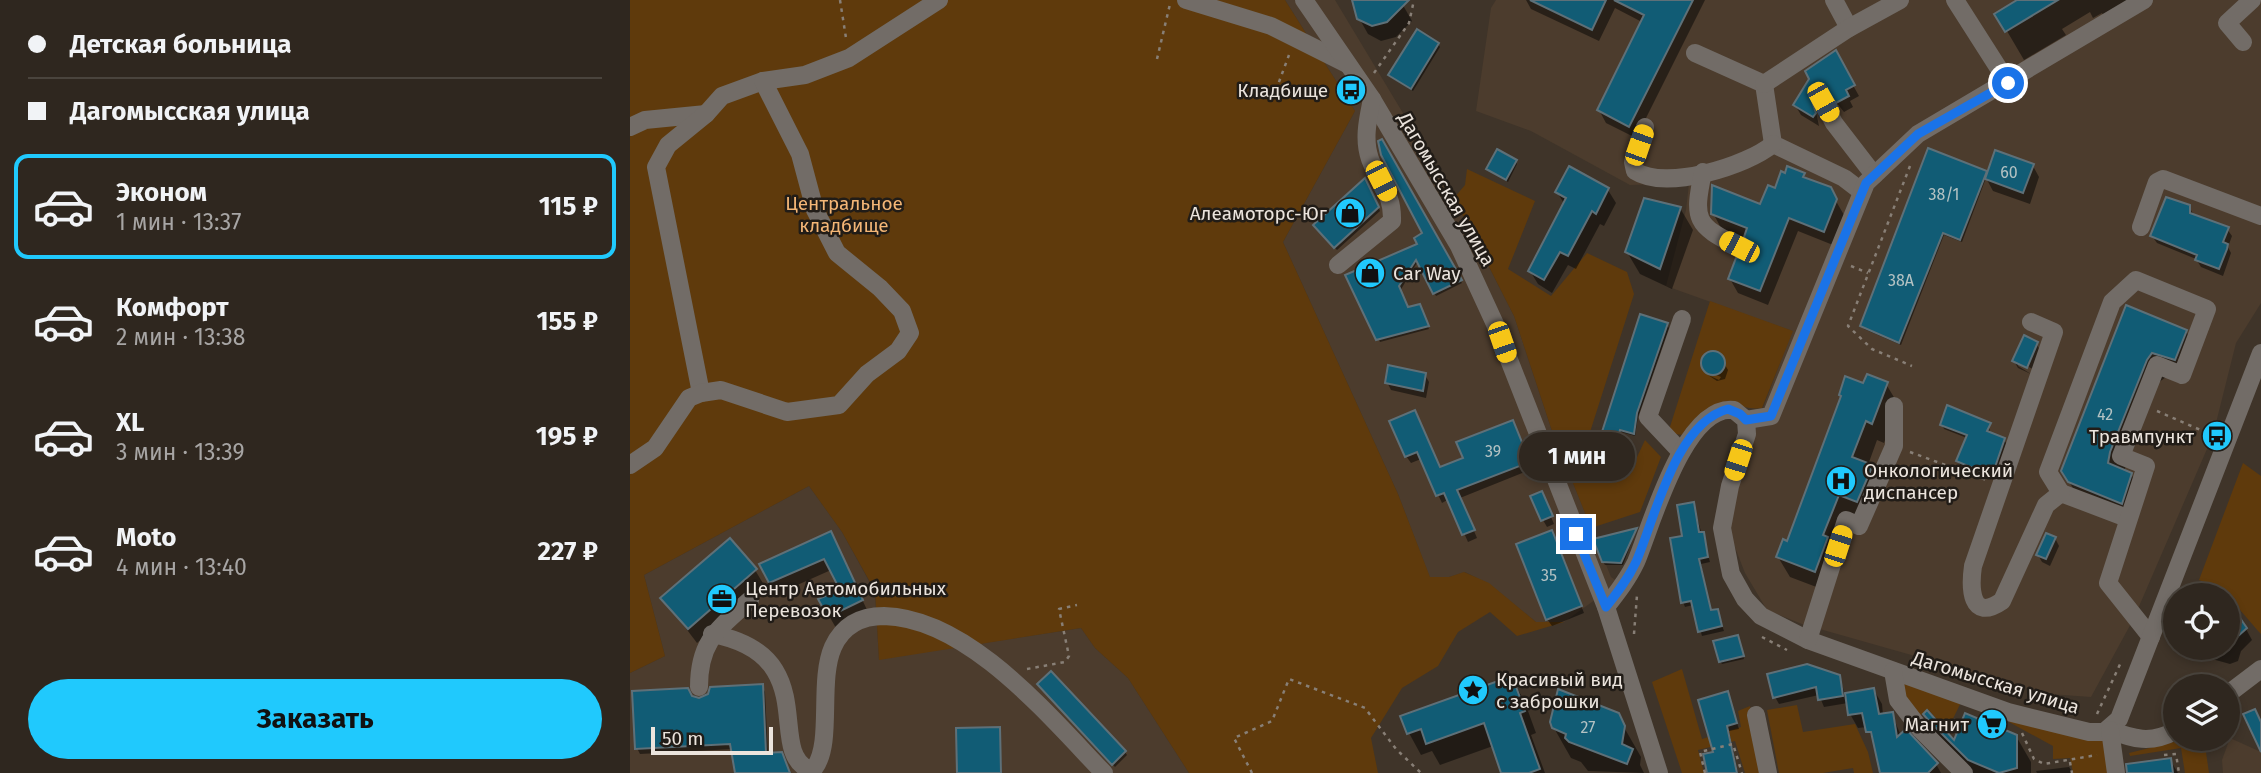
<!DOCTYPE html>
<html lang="ru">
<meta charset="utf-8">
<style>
:root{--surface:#2f271f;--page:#3b332c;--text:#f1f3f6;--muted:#a7a5a4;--line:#4a443d;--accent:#20c9fd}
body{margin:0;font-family:"Fira Sans",sans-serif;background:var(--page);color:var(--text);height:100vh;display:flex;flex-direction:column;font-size:26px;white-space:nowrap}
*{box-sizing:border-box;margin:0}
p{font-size:23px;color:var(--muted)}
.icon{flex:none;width:38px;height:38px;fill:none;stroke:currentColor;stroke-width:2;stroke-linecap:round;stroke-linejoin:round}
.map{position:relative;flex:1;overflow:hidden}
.details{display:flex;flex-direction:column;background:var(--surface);width:630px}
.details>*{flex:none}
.banner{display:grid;align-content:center;height:154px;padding:0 28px;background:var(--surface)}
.buttons{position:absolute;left:1533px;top:583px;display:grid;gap:14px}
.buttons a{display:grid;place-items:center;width:77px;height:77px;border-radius:50%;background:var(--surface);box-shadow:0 4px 10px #0003,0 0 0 2px var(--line);font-size:35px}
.scale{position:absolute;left:21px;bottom:18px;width:122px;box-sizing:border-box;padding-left:7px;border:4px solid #ebe4dd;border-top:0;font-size:19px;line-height:24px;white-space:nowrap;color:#ebe4dd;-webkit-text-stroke:5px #211c17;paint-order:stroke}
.end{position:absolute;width:32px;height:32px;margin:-16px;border:9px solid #1a73e8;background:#fff;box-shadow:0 0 0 4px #fff}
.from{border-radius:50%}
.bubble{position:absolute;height:49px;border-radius:24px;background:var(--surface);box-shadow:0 4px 10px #0003,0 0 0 2px var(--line);font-size:23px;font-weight:700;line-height:49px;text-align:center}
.car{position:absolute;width:21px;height:42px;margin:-21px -10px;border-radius:9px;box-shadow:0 0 5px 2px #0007;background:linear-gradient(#f5c518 24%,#345 0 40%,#f5c518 0 76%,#345 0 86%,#f5c518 0)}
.banner b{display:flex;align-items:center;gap:24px;height:66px;font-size:26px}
.banner b+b{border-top:2px solid var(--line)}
.banner i{width:18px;height:18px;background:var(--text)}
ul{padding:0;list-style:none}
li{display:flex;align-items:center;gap:21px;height:105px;margin:0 14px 10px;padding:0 14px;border:4px solid transparent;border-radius:14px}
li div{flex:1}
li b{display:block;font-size:26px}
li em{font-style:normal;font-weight:700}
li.current{border-color:var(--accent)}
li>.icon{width:63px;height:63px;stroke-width:1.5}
.primary-button{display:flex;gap:14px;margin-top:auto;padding:14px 28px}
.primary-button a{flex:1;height:80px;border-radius:42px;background:var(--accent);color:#111;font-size:28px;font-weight:700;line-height:80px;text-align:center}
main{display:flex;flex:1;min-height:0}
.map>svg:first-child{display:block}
.built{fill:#4c3c2d}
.green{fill:#5f3a0c}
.shadow{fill:#0007}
.building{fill:#115c75;stroke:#5e7078;stroke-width:2}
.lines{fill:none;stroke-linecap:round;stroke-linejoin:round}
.path{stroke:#887f76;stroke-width:2.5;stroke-dasharray:3.5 5;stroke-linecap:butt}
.minor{stroke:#726c67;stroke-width:18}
.route{stroke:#1a73e8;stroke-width:9}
.labels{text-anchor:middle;stroke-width:5;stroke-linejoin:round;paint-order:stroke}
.number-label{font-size:16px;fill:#b4c2c3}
.poi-label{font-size:19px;fill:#ebe4dd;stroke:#211c17;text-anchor:end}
.street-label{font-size:19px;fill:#ebe4dd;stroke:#211c17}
.park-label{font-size:19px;fill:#f4b676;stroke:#211c17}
</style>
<main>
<section class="details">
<div class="banner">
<b><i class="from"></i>Детская больница</b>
<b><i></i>Дагомысская улица</b>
</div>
<ul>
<li class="current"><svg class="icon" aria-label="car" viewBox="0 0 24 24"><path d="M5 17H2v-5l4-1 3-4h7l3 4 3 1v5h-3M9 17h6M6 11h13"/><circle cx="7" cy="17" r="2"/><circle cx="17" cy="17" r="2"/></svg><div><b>Эконом</b><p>1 мин · 13:37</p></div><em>115 ₽</em></li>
<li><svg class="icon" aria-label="car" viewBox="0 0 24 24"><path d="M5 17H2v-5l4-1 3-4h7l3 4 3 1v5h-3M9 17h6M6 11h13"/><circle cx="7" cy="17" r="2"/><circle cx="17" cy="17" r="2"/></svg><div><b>Комфорт</b><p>2 мин · 13:38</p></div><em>155 ₽</em></li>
<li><svg class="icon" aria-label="car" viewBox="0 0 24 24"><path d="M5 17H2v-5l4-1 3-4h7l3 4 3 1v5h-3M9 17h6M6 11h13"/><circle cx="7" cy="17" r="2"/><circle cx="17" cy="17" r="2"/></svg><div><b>XL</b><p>3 мин · 13:39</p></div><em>195 ₽</em></li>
<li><svg class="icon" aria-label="car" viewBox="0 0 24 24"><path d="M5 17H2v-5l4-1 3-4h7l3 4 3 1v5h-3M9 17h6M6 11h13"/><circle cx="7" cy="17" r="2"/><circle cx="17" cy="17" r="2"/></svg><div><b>Moto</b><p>4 мин · 13:40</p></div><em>227 ₽</em></li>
</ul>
<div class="primary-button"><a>Заказать</a></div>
</section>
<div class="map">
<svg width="1631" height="773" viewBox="0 0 1631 773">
<rect width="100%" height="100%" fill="#3f3429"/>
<!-- built -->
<g class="built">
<path d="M655 0H705L824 198 884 316 921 428 981 577 994 586 969 597 934 622H906L859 584 835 572 819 577 800 578 768 494 653 242 725 111Z"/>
<path d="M866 0H1631V303L1606 343 1583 435 1504 618 1461 697 1419 694 1172 624 1137 610 1115 573 1099 532 1105 489 1124 431 1123 410 1133 408 1162 331 1036 286 1056 210 1059 183 1000 185 901 131 846 111 861 8Z"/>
<path d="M179 486 212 532 245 592 249 659 451 628 465 648 498 678 559 773H0V673L35 656 14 575Z"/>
<path d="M1600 738 1631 752V773H1593L1592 760Z"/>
</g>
<!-- green -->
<g class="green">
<path d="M0 0H655L725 111 653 242 768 494 800 577H819L834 572 859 583 906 622H934L887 636 860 612 828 632 808 666 772 688 741 738 748 773H559L498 678 465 648 451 628 249 660 245 591 212 532 179 486 14 575 35 656 0 673Z"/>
<path d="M837 169 905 201 878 269 921 296 957 253 997 272 1004 294 954 451 1000 472 1015 440 1031 457 1010 512 961 528 921 428 884 316 824 198 835 185Z"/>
<path d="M1080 301 1163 331 1132 408C1120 410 1111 405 1098 404 1077 402 1065 421 1053 435L1038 433Z"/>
<path d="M1613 463 1631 476V634C1611 612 1597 590 1569 580Z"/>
<path d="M1052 669 1072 739 1111 727 1108 711 1120 706 1131 773H1115L1105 741 1068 750 1074 773H1052L1022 682Z"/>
<path d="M1266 682 1336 692 1317 731 1298 709 1285 720Z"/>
<path d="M1167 705 1173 732 1225 724 1238 752 1243 773H1224L1223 768 1193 773H1149L1137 710Z"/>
<path d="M1380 715 1481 743 1485 773H1443L1440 758 1423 759V746L1379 722Z"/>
<path d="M1556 739H1565L1576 752 1579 773H1555L1551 748 1500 756 1499 753Z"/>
</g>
<!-- shadow -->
<g class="shadow">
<path d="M726 0H770L782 21 766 37 751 41 738 34 729 18Z"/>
<path d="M896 0H1075L1006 138 976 123 969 110 1012 22 985 8 969 41 901 9Z"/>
<path d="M1391 0H1510L1479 24 1472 13 1463 18 1460 12 1432 29 1436 35 1394 60 1367 14Z"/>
<path d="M808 44 810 47 783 91 762 78 760 75Z"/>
<path d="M1205 53 1229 96 1220 101 1223 107 1214 112 1206 102H1193L1186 112 1189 126 1171 115 1165 105Z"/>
<path d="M752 141 832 283 806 296 788 261 770 291 778 309 789 306 799 329 750 342 717 276 789 245 794 233Z"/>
<path d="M886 161 887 164 878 182 858 169Z"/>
<path d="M1403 166 1409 177 1400 204 1363 191 1356 178 1332 242 1314 235 1271 345 1234 329 1232 326 1355 172 1358 176Z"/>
<path d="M1174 174 1176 180 1199 189 1214 215 1203 245 1168 231 1138 305 1108 293 1100 279 1121 252V245L1117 239 1091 228 1083 213 1131 206 1146 191Z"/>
<path d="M739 186 750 211 707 250 687 228Z"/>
<path d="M978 190 986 203 974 226 970 224 946 269 938 265 922 293 908 284 900 271 935 205 927 192Z"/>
<path d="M1559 206 1563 214 1597 229 1602 236 1598 247 1601 253 1593 276 1571 267 1566 259 1527 243 1522 236Z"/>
<path d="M1050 208 1063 230 1042 289 1010 274 997 252Z"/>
<path d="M1497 307 1556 331 1568 353 1528 383 1494 471 1501 474 1513 496 1504 525 1452 504 1433 471Z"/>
<path d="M1037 325 1039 328 1008 417 1005 436 991 432 987 446 973 441 972 438Z"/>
<path d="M1407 345 1411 352 1403 369 1388 362V366L1401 374 1388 368 1384 361Z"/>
<path d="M1084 352 1090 356 1098 370 1095 379 1087 381 1078 375 1089 380 1091 377 1075 370 1072 362 1076 355Z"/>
<path d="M795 375 799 382 796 398 761 390 757 382Z"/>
<path d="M1256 384 1268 404 1254 443 1247 440 1238 465 1242 467 1254 487 1239 521 1220 514 1197 591 1160 577 1148 557 1234 385Z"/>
<path d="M784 412 810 469 887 429 902 469 830 498 847 538 838 542 819 499 812 503 791 459 781 463 776 456Z"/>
<path d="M1312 424H1359L1360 434 1374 440 1377 444 1365 480 1331 466 1328 461 1337 438 1314 429Z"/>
<path d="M913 498 924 524 917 527 913 520Z"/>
<path d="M1063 504 1080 562 1071 564 1081 612 1087 611 1094 631 1072 636 1063 605 1055 607 1053 602 1054 537Z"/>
<path d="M1006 530 993 565H975L973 562Z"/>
<path d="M1425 538 1429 546 1420 566 1412 562 1408 555Z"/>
<path d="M925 540 954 613 922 626 917 619Z"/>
<path d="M206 544 238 612 206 628 190 600 213 591 201 570 147 594 132 565Z"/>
<path d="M125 570 134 585 67 643 33 598Z"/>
<path d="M1598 612 1616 629 1622 640 1611 651 1608 661 1600 664 1582 659 1573 648H1598Z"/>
<path d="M1109 640 1114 659 1092 664 1090 661Z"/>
<path d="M421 673 495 752 497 755 485 767 411 687Z"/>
<path d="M1209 676 1215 694 1244 690 1252 704 1253 715 1262 714 1271 736 1306 764 1311 773H1252L1246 746 1237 727 1228 728 1220 714 1218 703 1194 707 1189 695 1149 704 1145 697Z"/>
<path d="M881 678 894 700 906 733 901 735 915 773H873L863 746 810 765 802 751 791 755 779 733Z"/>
<path d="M132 686 135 692 138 754 159 773H107L103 749 10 754 7 748 61 698 69 700Z"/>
<path d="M1543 689 1545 690V718L1535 705Z"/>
<path d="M1097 693 1109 729 1099 731 1108 773H1079Z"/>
<path d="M1295 714 1325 743 1386 736 1401 762V773H1342L1310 740Z"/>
<path d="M987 715 1011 757 1010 765 1014 773 958 771 951 762 941 758 924 728Z"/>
<path d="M369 729 372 773H329Z"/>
<path d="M1540 760 1548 773H1513Z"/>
<path d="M1439 767 1443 773H1407L1406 771Z"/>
</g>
<!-- building -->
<g class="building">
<path d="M722 0H779L757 22 742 26 727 19Z"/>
<path d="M900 0H976L962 30Z"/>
<path d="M984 0H1063L999 127 967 110 1014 15Z"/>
<path d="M1387 0H1428L1375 32 1364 14Z"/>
<path d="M787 29 809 43 781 89 758 75Z"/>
<path d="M1206 50 1225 85 1216 90 1219 96 1206 103 1198 92H1187L1182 101 1186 113 1183 117 1163 105 1179 79 1175 71Z"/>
<path d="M752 139 832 280 803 294 786 260 769 286 778 307 790 304 799 326 746 340 715 275 787 244 784 238 792 233 751 155 748 141Z"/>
<path d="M1298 148 1357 171 1330 240 1313 233 1269 343 1230 326Z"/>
<path d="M867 149 887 160 876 180 856 169Z"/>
<path d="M1365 150 1404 164 1393 193 1355 179Z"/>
<path d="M939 166 979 188 966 214 962 211 938 256 930 252 914 280 898 271 936 198 925 192Z"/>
<path d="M1157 166 1175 173 1173 177 1201 187 1207 199 1194 232 1159 218 1130 291 1098 279 1106 258 1115 257 1119 252V242L1114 237 1117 228 1081 214 1082 185 1130 204 1138 185 1145 188 1151 171 1155 173Z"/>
<path d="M735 178 749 207 704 248 683 225Z"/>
<path d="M1536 197 1560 205V213L1599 227 1593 242 1598 244 1597 249 1589 269 1565 260 1567 255 1520 236Z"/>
<path d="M1014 198 1051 207 1030 269 995 252Z"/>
<path d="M1496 305 1557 330 1545 360 1522 353 1517 360 1480 452 1478 463 1502 473 1492 504 1438 482 1431 471Z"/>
<path d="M1010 314 1038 323 1007 413 1004 434 990 430 986 443 970 438Z"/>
<path d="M1394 335 1408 342 1397 368 1382 361Z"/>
<circle cx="1083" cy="363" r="12"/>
<path d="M758 365 796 373 793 391 755 383Z"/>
<path d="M1237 374 1258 382 1242 424 1236 421 1222 457 1243 465 1227 502 1209 495 1193 535 1198 537 1185 572 1146 557 1153 539 1157 541 1211 396 1209 395 1215 376 1233 383Z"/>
<path d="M1317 405 1361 423 1357 431 1375 438 1362 476 1326 461 1337 435 1310 425Z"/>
<path d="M785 410 810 467 833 458 826 442 883 420 900 462 827 490 845 530 832 535 814 493 806 496 787 452 775 457 759 421Z"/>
<path d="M912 491 923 516 911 521 900 496Z"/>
<path d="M1064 502 1069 532H1074L1078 557 1069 559 1081 610 1088 609 1092 626 1068 632 1061 601 1051 603 1040 538 1052 536 1047 505Z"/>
<path d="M1007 528 991 563 972 562 963 539Z"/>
<path d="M922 530 952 606 916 620 886 544Z"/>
<path d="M201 531 233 600 198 617 188 599 210 590 194 559 139 583 129 564Z"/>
<path d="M1416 533 1426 537 1416 559 1406 555Z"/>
<path d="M100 538 127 569 58 629 30 598Z"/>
<path d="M1598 611 1610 618 1617 628 1598 645Z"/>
<path d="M1108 635 1114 656 1089 662 1083 641Z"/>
<path d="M1177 664 1210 675 1213 696 1188 700 1186 687 1143 698 1137 674Z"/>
<path d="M421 671 496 751 482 765 407 684Z"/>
<path d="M882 676 895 711 890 713 910 769 899 773H871L854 723 796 744 791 729 777 734 770 716Z"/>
<path d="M133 684 136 753 152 752 160 773H105L100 744 5 749 2 691 58 688 62 696 69 698 78 694 80 687Z"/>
<path d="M1244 688 1249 714 1263 712 1267 737 1276 729 1308 763 1298 773H1250L1241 732H1236L1232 713 1218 715 1215 693Z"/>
<path d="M928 689 989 713 995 726 992 744 1003 749 997 764 939 742 935 738 936 734 922 728 920 722Z"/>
<path d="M1098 691 1107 723 1097 726 1107 773H1077L1073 754 1083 752 1068 700Z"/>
<path d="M1625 709 1631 722V752L1613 714Z"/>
<path d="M1297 710 1324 740 1335 713 1387 735V768L1369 773 1338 760 1300 722 1293 714Z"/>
<path d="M370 727 371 773H327L326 728Z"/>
<path d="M1541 758 1543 773H1497L1496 764Z"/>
</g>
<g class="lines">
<!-- path -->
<g class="path">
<path d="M210 0 216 38"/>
<path d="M527 59 540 4"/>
<path d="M744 73 779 23 784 0"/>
<path d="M643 98 659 55"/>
<path d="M1280 166 1218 326 1242 349 1282 366"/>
<path d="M1221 266 1238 273"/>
<path d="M1527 411 1582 435"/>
<path d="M1280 452 1356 480"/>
<path d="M1004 634 1007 595"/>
<path d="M1132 637 1157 650"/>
<path d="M397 669 435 662 439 656 429 609 447 605"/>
<path d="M1467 714 1492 660"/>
<path d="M1392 733 1404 759 1414 764 1467 755"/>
<path d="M1534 755 1546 754 1549 773"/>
<path d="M1440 762 1442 773"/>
<path d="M622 773 604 738 642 721 659 679 735 708 766 749 791 773"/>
<path d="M1075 773 1070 752 1103 744 1112 773"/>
</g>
<!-- minor -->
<g class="minor">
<path d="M556 0 641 26 717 64"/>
<path d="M674 0 742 99 829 246 865 324 976 607 1029 773"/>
<path d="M1204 0 1219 28"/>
<path d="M1325 0 1378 83"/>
<path d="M1613 42 1597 23 1622 0"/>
<path d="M1065 53 1134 84 1143 144 1214 178 1231 191"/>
<path d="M1134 84 1219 28 1270 0"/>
<path d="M1193 102 1204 123 1244 175"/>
<path d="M0 127 15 120 76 114"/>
<path d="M1015 127 1003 162 1005 171C1036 191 1117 166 1143 144"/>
<path d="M1073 172C1063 220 1065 225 1109 247"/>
<path d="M1511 227 1527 182 1533 179 1631 216"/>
<path d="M708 265 762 221C763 193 749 183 740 159 733 139 738 119 742 99"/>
<path d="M1401 322 1424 332 1343 566C1340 587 1340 623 1372 601L1416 505 1431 493 1497 518"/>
<path d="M71 393 26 167 38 145 76 114 92 96 133 81"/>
<path d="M1116 420 1141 416 1236 183 1288 134 1514 0"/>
<path d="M1051 452 1018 417 1052 319"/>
<path d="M0 465 25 448 59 398 71 393 91 390 157 412 209 405 237 374 268 351 280 333 272 311 250 288 207 253 185 210 170 154 133 81 175 75 219 58 309 0"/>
<path d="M1431 493 1418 472 1482 302 1506 280 1577 309 1552 375 1527 365 1491 456 1516 466 1478 583 1521 637"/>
<path d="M976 607C987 593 998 579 1006 562 1021 527 1054 404 1104 410L1116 420 1117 434 1100 486 1092 528 1101 574 1115 599 1131 616 1178 640 1378 712 1459 732H1474L1489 719 1631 353"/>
<path d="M82 634C193 655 136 749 178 769L185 767C203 742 188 681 203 647 213 625 231 616 254 616 338 618 418 715 474 773"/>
<path d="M1178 640 1216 520 1229 526 1264 446V406"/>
<path d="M1263 671 1268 700 1291 730 1334 773"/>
<path d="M69 687C69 641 88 629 120 600"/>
<path d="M1598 694 1631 669"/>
<path d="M1126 715 1138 773"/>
<path d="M1480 730C1503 739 1521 744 1545 731"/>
<path d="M1480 730 1486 773"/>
</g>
</g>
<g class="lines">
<!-- route -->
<path class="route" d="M946 534 976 607C987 593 998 579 1006 562 1025 519 1045 423 1098 409L1110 414 1116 420 1141 416 1236 183 1288 134 1378 83"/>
</g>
<!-- icons -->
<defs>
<g id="bus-disc" transform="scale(1.575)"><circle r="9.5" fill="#20c9fd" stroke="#211c17"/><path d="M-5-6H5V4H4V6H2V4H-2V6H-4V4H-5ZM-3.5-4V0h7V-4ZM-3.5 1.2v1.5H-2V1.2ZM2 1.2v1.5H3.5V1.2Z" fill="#111"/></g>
<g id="shop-disc" transform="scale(1.575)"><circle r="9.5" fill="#20c9fd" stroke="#211c17"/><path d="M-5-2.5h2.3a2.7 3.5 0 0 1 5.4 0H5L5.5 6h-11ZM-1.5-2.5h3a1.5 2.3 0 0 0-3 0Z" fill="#111"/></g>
<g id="hospital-disc" transform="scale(1.575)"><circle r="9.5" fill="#20c9fd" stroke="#211c17"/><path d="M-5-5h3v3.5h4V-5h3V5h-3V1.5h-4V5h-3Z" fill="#111"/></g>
<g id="office-disc" transform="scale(1.575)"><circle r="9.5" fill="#20c9fd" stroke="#211c17"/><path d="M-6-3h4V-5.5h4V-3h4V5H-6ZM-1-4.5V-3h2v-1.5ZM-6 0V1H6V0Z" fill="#111"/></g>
<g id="sight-disc" transform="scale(1.575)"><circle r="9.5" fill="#20c9fd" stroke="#211c17"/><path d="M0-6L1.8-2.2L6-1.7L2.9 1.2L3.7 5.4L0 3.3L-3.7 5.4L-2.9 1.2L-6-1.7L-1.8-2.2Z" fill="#111"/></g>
<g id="supermarket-disc" transform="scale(1.575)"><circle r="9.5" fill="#20c9fd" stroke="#211c17"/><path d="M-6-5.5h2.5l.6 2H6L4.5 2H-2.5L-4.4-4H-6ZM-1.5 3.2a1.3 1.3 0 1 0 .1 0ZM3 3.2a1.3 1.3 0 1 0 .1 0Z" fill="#111"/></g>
</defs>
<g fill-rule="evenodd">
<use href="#bus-disc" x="721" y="90"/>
<use href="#shop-disc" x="720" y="213"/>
<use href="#shop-disc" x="740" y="273"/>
<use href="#bus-disc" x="1587" y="436"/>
<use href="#hospital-disc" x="1211" y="481"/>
<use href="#office-disc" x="92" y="599"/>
<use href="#sight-disc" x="843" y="690"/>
<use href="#supermarket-disc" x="1362" y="724"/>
</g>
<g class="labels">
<!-- number labels -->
<g class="number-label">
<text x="1379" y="178">60</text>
<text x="1314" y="200">38/1</text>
<text x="1271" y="286">38А</text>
<text x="1475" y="420">42</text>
<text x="863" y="457">39</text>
<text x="919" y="581">35</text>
<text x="958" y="733">27</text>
</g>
<!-- poi labels -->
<g class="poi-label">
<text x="698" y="97">Кладбище</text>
<text x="697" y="220">Алеамоторс-Юг</text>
<text x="763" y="280" text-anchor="start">Car Way</text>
<text x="1564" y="443">Травмпункт</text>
<text x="1234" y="477" text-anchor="start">Онкологический<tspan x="1234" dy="22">диспансер</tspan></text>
<text x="115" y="595" text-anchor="start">Центр Автомобильных<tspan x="115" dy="22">Перевозок</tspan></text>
<text x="866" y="686" text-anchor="start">Красивый вид<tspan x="866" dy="22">с заброшки</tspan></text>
<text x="1339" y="731">Магнит</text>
</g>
<!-- street labels -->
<g class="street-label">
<text transform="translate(817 189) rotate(60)" y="7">Дагомысская улица</text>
<text transform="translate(1366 682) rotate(17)" y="7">Дагомысская улица</text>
</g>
<!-- park labels -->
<g class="park-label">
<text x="214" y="210">Центральное<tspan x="214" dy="22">кладбище</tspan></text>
</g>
</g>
</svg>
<div class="buttons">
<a><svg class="icon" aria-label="locate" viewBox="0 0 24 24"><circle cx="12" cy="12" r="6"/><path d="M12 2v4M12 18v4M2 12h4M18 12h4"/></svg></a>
<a><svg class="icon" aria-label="layers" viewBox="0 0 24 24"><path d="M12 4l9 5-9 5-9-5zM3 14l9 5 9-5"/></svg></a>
</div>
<div class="scale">50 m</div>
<i class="end from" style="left:1378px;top:83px"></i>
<i class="end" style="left:946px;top:534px"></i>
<div class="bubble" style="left:889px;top:432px;width:116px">1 мин</div>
<i class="car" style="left:1193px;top:102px;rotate:151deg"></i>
<i class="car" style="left:1009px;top:145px;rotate:19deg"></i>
<i class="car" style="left:751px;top:181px;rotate:153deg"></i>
<i class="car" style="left:1109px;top:247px;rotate:297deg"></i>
<i class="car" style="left:872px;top:342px;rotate:161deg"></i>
<i class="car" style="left:1108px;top:460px;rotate:198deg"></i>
<i class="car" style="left:1208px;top:546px;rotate:18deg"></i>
</div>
</main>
